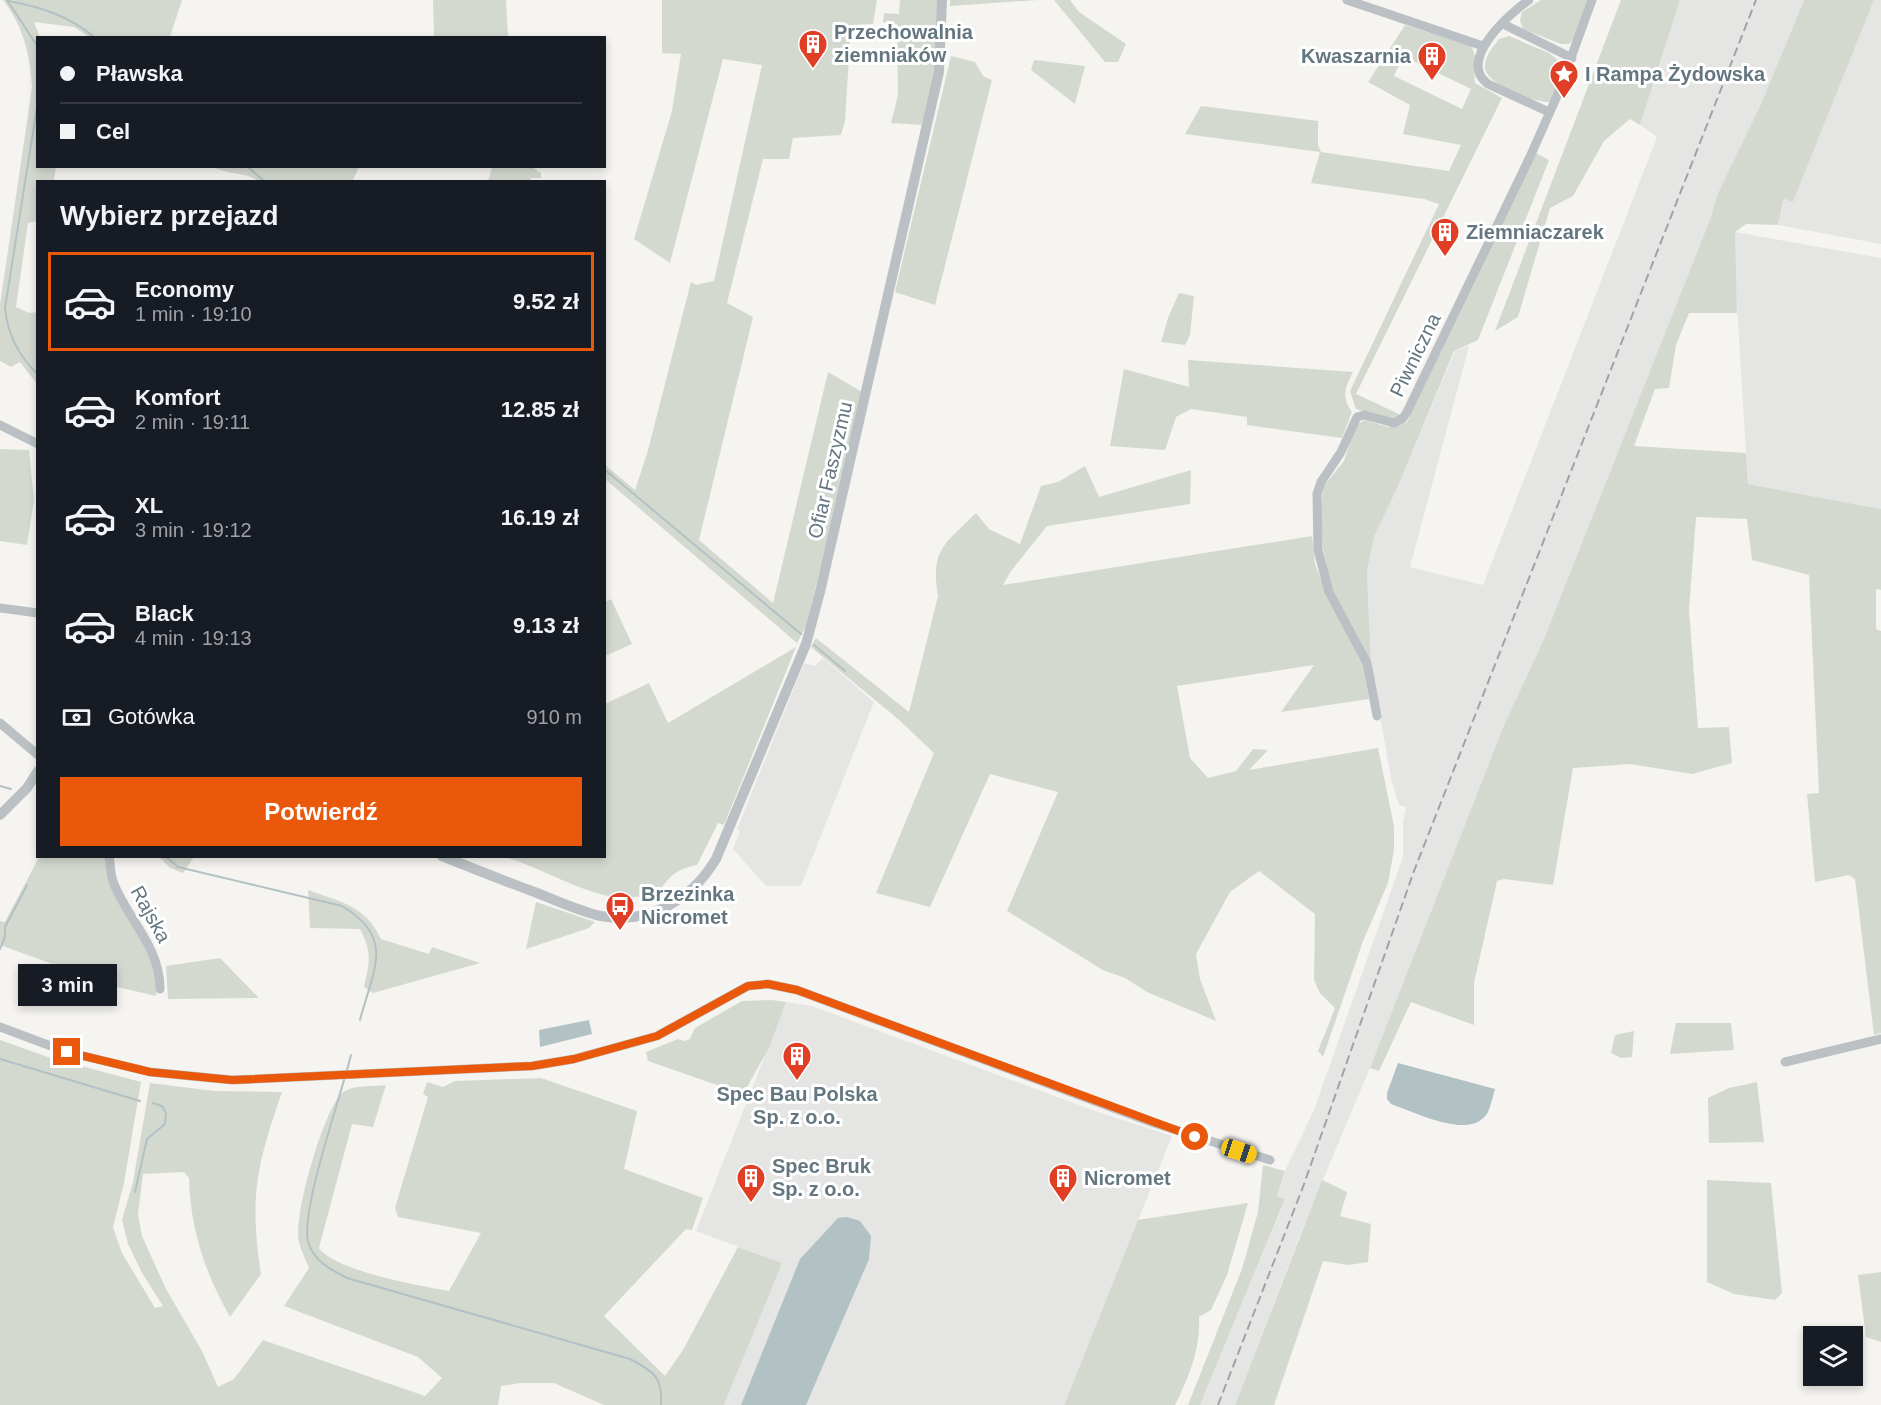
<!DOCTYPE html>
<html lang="pl">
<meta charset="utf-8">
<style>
:root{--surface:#171b24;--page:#20242c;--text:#f1f3f6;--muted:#9ea1a6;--line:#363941;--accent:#ea580c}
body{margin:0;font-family:Helvetica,sans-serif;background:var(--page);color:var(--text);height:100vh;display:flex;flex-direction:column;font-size:22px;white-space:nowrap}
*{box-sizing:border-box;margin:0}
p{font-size:20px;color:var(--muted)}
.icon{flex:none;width:33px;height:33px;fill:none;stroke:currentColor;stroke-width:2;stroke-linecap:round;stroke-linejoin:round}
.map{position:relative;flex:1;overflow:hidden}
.drawer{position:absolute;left:36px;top:180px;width:570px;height:678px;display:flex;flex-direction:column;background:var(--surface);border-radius:0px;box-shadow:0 3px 9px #0003}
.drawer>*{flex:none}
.guide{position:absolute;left:36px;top:36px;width:570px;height:132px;border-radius:0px;box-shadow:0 3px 9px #0003;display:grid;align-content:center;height:132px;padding:0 24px;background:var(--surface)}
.fabs{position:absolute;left:1803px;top:1326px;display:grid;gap:12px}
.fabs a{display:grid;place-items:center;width:60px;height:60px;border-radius:0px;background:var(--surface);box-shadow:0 3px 9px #0003;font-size:30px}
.end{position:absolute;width:27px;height:27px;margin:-14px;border:8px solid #ea580c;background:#fff;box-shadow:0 0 0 3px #fff}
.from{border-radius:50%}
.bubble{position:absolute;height:42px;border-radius:0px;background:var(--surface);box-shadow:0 3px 9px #0003;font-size:20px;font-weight:700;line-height:42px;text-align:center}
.car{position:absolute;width:18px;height:36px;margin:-18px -9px;border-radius:8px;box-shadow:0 0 4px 2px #0007;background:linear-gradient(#f5c518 24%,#345 0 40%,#f5c518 0 76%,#345 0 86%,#f5c518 0)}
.guide b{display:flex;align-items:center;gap:21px;height:57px;font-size:22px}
.guide b+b{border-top:2px solid var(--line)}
.guide i{width:15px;height:15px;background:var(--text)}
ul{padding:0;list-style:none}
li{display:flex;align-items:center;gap:18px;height:99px;margin:0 12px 9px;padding:0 12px;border:3px solid transparent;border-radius:0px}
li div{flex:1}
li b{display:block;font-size:22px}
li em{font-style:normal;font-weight:700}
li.active{border-color:var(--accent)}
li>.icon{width:54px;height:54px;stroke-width:1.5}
h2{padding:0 24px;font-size:27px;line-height:72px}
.pay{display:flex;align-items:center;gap:15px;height:66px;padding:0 24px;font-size:22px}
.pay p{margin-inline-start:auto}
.primary-button{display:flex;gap:12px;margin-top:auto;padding:12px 24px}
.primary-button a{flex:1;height:69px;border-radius:0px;background:var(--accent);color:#fff;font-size:24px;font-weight:700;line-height:69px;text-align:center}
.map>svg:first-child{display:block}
.built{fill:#e5e6e4}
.green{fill:#d4d9d0;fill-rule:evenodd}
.water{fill:#b2c1c4}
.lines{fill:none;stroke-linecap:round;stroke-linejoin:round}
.stream{stroke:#b2c1c4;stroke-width:2}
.minor{stroke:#bac0c3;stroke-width:9}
.tertiary{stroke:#bac0c3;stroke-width:10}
.rail{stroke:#9ca4a8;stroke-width:2;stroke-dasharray:9 4.5;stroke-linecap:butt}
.route{stroke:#ea580c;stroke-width:8}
.labels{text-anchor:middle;stroke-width:6;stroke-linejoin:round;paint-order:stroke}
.poi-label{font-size:20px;font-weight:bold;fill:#647781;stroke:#fff;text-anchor:start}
.street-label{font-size:20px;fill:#647781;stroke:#fff}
</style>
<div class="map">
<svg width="1881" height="1405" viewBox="0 0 1881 1405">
<rect width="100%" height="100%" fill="#f5f4f0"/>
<!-- built -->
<g class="built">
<path d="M1680 0H1804L1761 104 1717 195 1711 217 1572 570 1544 639 1504 725 1400 996 1302 1230 1235 1405H1200L1285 1200 1277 1196 1286 1169 1314 1110 1403 857V821L1406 807 1399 805 1391 779 1371 662 1367 571 1374 537 1399 484 1455 351 1469 346 1410 567 1483 585 1657 137 1640 125Z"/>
<path d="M1874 0H1881V244L1778 225 1785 199 1793 202Z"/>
<path d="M1735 232 1881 258V509L1748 484 1735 272Z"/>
<path d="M823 658 874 702 801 886H766L733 849 740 831 737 829 804 663 815 666Z"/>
<path d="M786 1002 812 1006 1095 1111 1172 1136 1064 1405H724L781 1263 696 1231Z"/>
</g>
<!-- green -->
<g class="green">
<path d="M3 0H182L170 37H89L74 27 34 22 40 37 38 38V166L56 167 54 181 38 182 37 221 28 223 16 307 29 313 37 312V384L20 362 11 367 0 361V305L32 87C30 54 23 26 3 0Z"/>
<path d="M433 0H506L508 37H434Z"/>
<path d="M662 0H877L873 24 851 25 845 121 841 135 793 138 789 159H763L727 303 753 317 699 540 773 603 828 372 864 393 806 626 797 643 605 479 604 464 635 490 647 454 691 282 696 285 714 281 762 65 723 59 670 263 634 239 672 111 681 54 662 53Z"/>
<path d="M900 0H939L935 75 922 125 891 123 898 95 897 24 883 22 884 13 899 14Z"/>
<path d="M950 0H1038L950 6Z"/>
<path d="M1054 0H1070L1079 12 1126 44 1118 62H1105Z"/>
<path d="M1541 0H1590L1577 35 1569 44H1561L1523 29 1520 21 1522 12Z"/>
<path d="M1621 0H1680L1640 125 1630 119 1604 141 1573 196 1550 208 1518 317 1495 331Z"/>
<path d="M1804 0H1874L1793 202 1784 199 1778 225 1746 224 1735 232 1737 313H1689L1676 345 1669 388 1655 389 1634 446 1746 453 1748 484 1881 509V590L1876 589V629L1881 631V1033L1874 1035 1855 879 1849 875 1815 882 1807 794 1819 793 1809 575 1752 560 1747 519 1696 517 1689 610 1698 728 1729 727 1732 763 1692 774 1630 764 1573 768 1553 885 1504 879 1497 881 1474 983V1025L1411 1002 1379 1071 1370 1068 1504 725 1544 639 1711 217 1717 195 1761 104Z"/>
<path d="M1405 25 1471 46C1478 56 1473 71 1475 83L1502 98 1356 394 1401 415 1391 419 1356 409 1350 391 1439 204 1424 199 1311 183 1320 152 1185 134 1201 106 1318 121V145L1321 152 1449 171 1461 145 1403 134 1410 105 1368 82ZM1403 56 1471 89 1462 109 1394 76Z"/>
<path d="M1509 36 1549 53 1563 64 1553 98 1549 102C1534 102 1487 85 1485 68 1484 57 1493 47 1499 39Z"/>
<path d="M951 56 975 62 983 76 992 80 935 305 895 292Z"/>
<path d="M1034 60 1085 66 1075 104 1031 70Z"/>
<path d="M1536 153 1549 160 1478 340 1454 351 1399 484 1374 537 1367 571 1371 662 1331 587 1323 548 1320 520 1323 487 1344 461 1356 425 1365 420 1388 427 1407 422Z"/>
<path d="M214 167H359L352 182 258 181C247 172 227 175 214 167Z"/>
<path d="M492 167H532L541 173V178H531L530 181H488Z"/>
<path d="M1179 293 1194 296 1190 335 1185 345 1161 342 1168 318Z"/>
<path d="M1188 360 1353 372C1345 388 1341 397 1352 412L1342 438 1247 425V417L1191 409 1176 417 1165 450 1110 446 1124 369 1189 387Z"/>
<path d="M0 449 29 450 34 500 27 545 0 541Z"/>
<path d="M1085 466 1099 497 1191 470 1190 504 1047 526 1011 571 1003 585 1312 536 1315 564 1331 604 1363 662 1369 699 1281 712 1314 665 1177 686 1190 758 1208 778 1236 771 1253 749 1268 750 1249 770 1378 748 1394 826V850L1388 883 1363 941 1323 1057 1318 1051 1335 1008 1320 993 1314 980 1315 914 1259 871 1230 892 1196 954 1200 979 1216 1021 1147 992 1125 978 1103 970 1007 911 1058 792 990 774 930 907 876 893 934 753 898 719 811 647 816 638 909 712 938 596C930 549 945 544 976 513L989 529 1020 544 1041 486 1058 482Z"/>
<path d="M611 599 632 644 605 656V602Z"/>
<path d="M796 647 724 825 718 823 697 865C676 869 668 877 657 895 643 896 627 899 614 897 575 890 542 868 505 857L604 856 605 704 649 683 668 723Z"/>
<path d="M39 857H106L157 975 156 996 113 986 0 945V921L5 922Z"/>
<path d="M159 857H194L183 873 170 868Z"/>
<path d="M308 890C341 902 366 906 381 939L429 954 432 947 480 963 373 993 364 987C370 962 372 952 360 929L310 928Z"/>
<path d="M536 902 595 922 589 928 526 949Z"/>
<path d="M220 958 259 998 168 999 166 966Z"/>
<path d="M772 1000 786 1002 769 1048 743 1094 648 1061 646 1052 678 1039 685 1041 690 1039 695 1028 742 1001Z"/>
<path d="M1676 1023H1731L1734 1050 1670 1054Z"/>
<path d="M1634 1031 1632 1057 1621 1058 1611 1053 1615 1035Z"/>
<path d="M0 1040 48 1057 141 1082 124 1183 113 1227 122 1253 155 1308 163 1306 142 1273 128 1244 122 1220 133 1182 150 1083 214 1091 282 1092C257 1164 249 1197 261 1274L230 1317C205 1273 190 1228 189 1178L184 1172 143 1174 138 1214 142 1236 166 1289 202 1351 218 1387 234 1379 263 1340 425 1396 442 1378 418 1357 284 1306 309 1268C306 1260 301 1251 299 1242 293 1216 323 1113 341 1094 351 1084 373 1087 386 1085L373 1127 352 1124 319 1248C335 1271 421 1286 449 1291L481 1233 398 1217 395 1208 428 1097 423 1094 427 1082 443 1087 455 1081 541 1078 637 1111 624 1169 703 1198 692 1230 686 1229 604 1316 665 1376 683 1350 738 1247 782 1263 724 1405H604L554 1383H520L501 1386 498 1405H0Z"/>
<path d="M1757 1082 1764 1142 1709 1143 1708 1098 1729 1088Z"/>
<path d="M1263 1165 1285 1171 1277 1196 1285 1199 1200 1405H1188L1242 1269 1258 1212Z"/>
<path d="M1322 1180 1347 1192 1340 1216 1371 1224 1368 1262 1349 1265 1323 1261 1274 1405H1235Z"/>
<path d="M1707 1180 1771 1183 1782 1293 1775 1300 1734 1294 1707 1282Z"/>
<path d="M1248 1203 1227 1275 1211 1310 1199 1317C1201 1348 1189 1377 1175 1405H1064L1138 1220Z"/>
<path d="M1881 1272V1342L1866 1337 1858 1275Z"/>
</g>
<!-- water -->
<g class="water">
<path d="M589 1020 592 1034 540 1047 539 1030Z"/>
<path d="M1398 1063 1495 1089C1493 1096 1491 1105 1488 1112 1472 1142 1415 1112 1391 1104L1387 1099V1093Z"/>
<path d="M847 1217 860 1221 871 1236 869 1259 806 1405H741L800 1259 838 1218Z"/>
</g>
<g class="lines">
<!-- stream -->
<g class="stream">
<path d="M7 0 38 47"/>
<path d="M8 1C41 7 70 16 95 38"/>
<path d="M38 101 5 308C8 336 18 354 38 375"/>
<path d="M247 166 265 182"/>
<path d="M604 469 801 634"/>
<path d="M814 645 845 671"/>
<path d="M0 786 11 789"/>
<path d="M165 856 178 867 342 906C396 938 373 970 360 1020"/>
<path d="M0 949 5 937V927L27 885"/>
<path d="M0 1059 140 1101"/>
<path d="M347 1070 351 1055"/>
<path d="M344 1080C335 1113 301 1213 308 1242 314 1261 331 1270 347 1278L630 1359C653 1371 663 1377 661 1405"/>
<path d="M135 1192 147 1139 165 1124 166 1113 162 1106 153 1103"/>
</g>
<!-- minor -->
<g class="minor">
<path d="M1347 0 1483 46"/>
<path d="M1529 0C1509 14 1456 61 1488 84L1549 112"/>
<path d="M1503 24 1572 58"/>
<path d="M0 425 38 444"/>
<path d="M0 608 38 613"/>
<path d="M1377 716 1367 663 1329 592 1318 550 1317 494 1321 482 1341 452 1357 417 1364 415 1394 423 1403 418 1407 412 1529 159 1557 96 1592 0"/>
<path d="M0 723 38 755"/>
<path d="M109 856C111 866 110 875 114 884 129 921 160 947 160 989"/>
<path d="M0 1027 67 1052 150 1072 232 1080 532 1066 574 1059 657 1036 748 986 768 984 797 990 1151 1122 1270 1160"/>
<path d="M1785 1062 1881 1039"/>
</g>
<!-- tertiary -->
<g class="tertiary">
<path d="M0 815 27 788 38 771"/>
<path d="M442 856C474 869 505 881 537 893 558 901 579 911 601 916 650 925 692 899 716 859L806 644 820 592 939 72 942 0"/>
</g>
<!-- rail -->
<path class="rail" d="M1218 1405 1303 1187 1414 871 1756 0"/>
</g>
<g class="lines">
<!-- route -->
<path class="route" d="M67 1052 150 1072 232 1080 532 1066 574 1059 657 1036 748 986 768 984 797 990 1195 1137"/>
</g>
<!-- icons -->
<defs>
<g id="building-pin" transform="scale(1.5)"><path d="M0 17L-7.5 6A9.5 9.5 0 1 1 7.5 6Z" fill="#e03e25" stroke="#fff"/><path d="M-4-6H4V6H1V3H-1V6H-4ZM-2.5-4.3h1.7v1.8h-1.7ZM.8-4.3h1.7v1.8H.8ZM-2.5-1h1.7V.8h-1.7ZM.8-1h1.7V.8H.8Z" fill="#fff"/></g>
<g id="sight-pin" transform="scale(1.5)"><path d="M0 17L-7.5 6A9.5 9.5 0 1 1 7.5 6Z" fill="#e03e25" stroke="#fff"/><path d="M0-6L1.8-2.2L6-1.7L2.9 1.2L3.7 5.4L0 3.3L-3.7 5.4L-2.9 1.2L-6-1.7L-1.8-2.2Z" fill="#fff"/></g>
<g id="bus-pin" transform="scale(1.5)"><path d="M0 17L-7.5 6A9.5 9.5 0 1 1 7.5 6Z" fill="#e03e25" stroke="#fff"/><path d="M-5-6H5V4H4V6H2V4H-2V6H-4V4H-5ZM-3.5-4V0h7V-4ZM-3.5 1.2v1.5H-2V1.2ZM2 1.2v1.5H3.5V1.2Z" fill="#fff"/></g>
</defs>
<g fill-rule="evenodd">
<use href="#building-pin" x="813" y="44"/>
<use href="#building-pin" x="1432" y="56"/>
<use href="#sight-pin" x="1564" y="74"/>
<use href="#building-pin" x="1445" y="232"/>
<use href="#bus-pin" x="620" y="906"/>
<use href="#building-pin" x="797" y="1056"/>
<use href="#building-pin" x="751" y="1178"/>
<use href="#building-pin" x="1063" y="1178"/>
</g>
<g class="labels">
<!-- poi labels -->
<g class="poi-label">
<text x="834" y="39">Przechowalnia<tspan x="834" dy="23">ziemniaków</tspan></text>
<text x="1411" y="63" text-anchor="end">Kwaszarnia</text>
<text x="1585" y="81">I Rampa Żydowska</text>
<text x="1466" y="239">Ziemniaczarek</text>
<text x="641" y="901">Brzezinka<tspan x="641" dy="23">Nicromet</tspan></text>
<text x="797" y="1101" text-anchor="middle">Spec Bau Polska<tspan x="797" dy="23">Sp. z o.o.</tspan></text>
<text x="772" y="1173">Spec Bruk<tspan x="772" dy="23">Sp. z o.o.</tspan></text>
<text x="1084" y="1185">Nicromet</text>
</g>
<!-- street labels -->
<g class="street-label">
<text transform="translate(1415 355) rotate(-64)" y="7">Piwniczna</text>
<text transform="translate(830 470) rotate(-77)" y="7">Ofiar Faszyzmu</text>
<text transform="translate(151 914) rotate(61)" y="7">Rajska</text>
</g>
</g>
</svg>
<div class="fabs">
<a><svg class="icon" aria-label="layers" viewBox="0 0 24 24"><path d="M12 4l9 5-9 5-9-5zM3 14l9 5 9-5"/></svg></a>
</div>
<i class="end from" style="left:1195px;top:1137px"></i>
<i class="end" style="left:67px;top:1052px"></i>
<div class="bubble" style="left:18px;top:964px;width:99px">3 min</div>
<i class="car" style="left:1239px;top:1151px;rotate:108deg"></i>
<div class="guide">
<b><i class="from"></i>Pławska</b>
<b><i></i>Cel</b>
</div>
<section class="drawer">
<h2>Wybierz przejazd</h2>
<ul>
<li class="active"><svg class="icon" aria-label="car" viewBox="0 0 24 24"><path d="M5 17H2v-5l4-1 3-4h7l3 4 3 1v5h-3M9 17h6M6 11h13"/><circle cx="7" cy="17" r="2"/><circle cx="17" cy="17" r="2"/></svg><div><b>Economy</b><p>1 min · 19:10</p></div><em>9.52 zł</em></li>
<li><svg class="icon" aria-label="car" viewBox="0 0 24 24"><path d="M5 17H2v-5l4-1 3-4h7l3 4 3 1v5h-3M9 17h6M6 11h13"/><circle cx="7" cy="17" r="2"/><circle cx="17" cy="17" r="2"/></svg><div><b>Komfort</b><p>2 min · 19:11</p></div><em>12.85 zł</em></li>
<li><svg class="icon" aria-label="car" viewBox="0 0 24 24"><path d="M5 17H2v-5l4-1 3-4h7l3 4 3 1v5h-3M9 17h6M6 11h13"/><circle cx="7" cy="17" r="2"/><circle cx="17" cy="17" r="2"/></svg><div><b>XL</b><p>3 min · 19:12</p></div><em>16.19 zł</em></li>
<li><svg class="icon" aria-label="car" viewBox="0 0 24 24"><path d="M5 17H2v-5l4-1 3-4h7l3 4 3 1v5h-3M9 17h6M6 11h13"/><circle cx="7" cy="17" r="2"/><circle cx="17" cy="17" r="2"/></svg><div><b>Black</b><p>4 min · 19:13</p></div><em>9.13 zł</em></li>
</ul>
<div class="pay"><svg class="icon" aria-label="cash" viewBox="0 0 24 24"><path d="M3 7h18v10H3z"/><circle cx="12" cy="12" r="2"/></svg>Gotówka<p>910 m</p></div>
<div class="primary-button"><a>Potwierdź</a></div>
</section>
</div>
